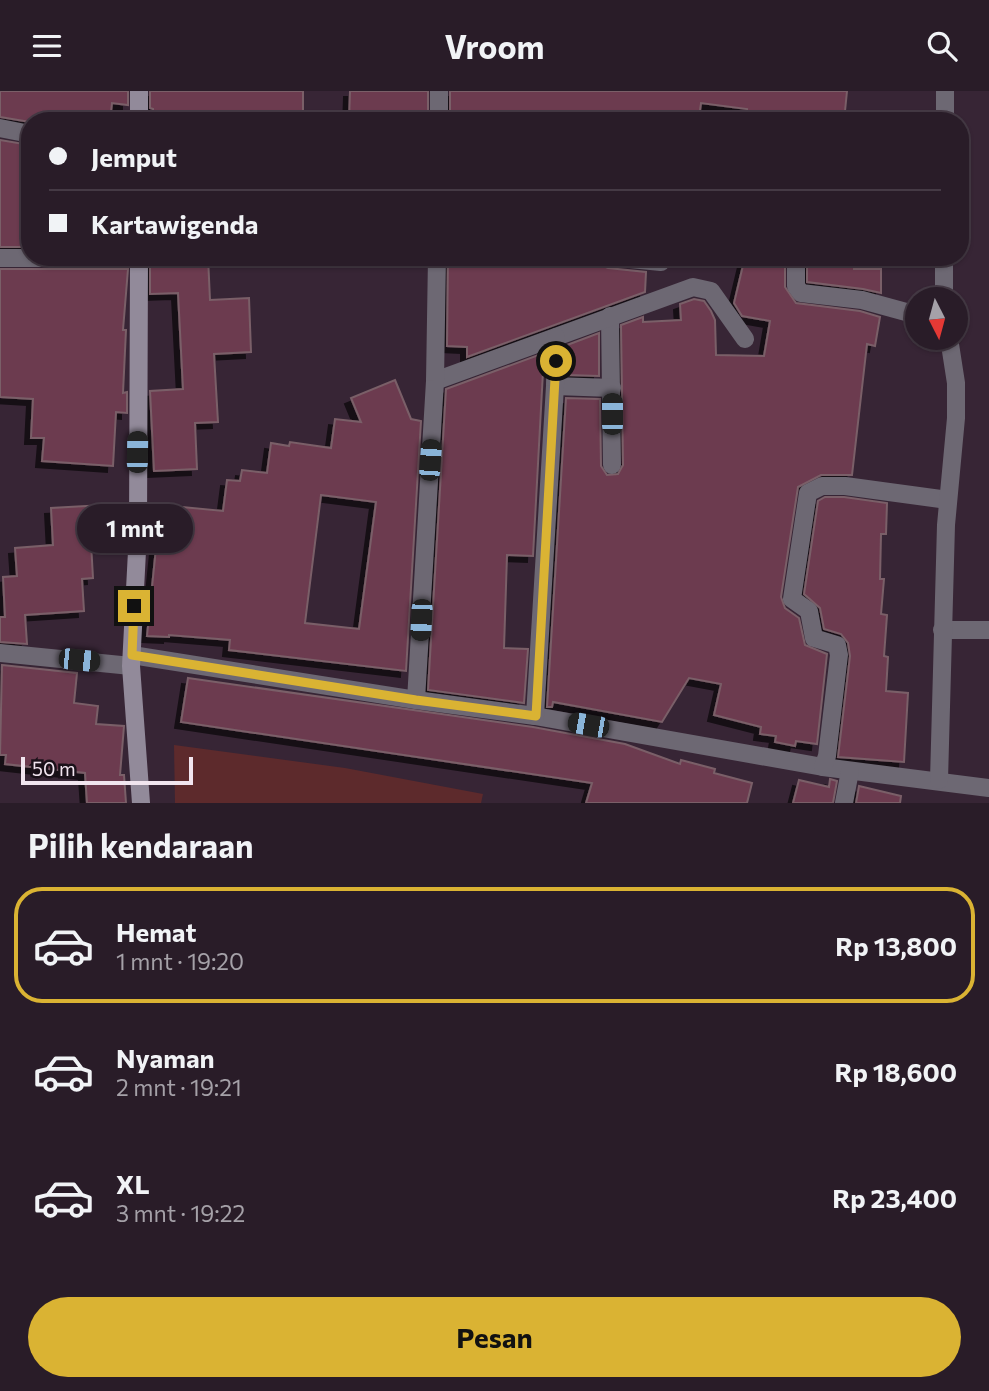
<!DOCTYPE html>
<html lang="id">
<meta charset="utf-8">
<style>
:root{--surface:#291c28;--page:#312530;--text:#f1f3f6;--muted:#a5a1a8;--line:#453a45;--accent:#dab333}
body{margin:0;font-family:Commissioner,sans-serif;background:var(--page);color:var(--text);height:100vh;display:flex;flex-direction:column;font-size:26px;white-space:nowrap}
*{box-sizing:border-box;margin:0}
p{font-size:23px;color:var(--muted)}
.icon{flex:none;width:38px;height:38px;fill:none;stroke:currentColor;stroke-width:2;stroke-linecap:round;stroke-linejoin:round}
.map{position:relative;height:712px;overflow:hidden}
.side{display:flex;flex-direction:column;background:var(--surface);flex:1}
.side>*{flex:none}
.hud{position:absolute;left:21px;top:21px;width:948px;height:154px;border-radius:28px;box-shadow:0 2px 5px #0004,0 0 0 2px var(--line);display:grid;align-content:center;height:154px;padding:0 28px;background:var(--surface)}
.needle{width:46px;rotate:174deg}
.fabs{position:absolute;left:905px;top:196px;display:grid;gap:14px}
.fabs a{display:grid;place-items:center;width:63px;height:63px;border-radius:50%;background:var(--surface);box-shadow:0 2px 5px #0004,0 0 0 2px var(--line);font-size:35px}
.scale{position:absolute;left:21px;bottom:18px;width:172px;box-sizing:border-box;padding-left:7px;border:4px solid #f1e5ef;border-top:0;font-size:19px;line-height:24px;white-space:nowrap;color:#f1e5ef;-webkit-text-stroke:5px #1a1119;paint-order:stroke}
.end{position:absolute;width:32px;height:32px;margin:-16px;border:9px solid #dab333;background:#111;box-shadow:0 0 0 4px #111}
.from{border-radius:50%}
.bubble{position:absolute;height:49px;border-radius:24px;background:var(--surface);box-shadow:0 2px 5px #0004,0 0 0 2px var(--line);font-size:23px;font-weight:700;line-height:49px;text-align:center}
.car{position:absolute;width:21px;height:42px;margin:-21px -10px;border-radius:9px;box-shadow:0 0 5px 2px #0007;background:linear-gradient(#222 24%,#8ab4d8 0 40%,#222 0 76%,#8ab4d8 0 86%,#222 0)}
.hud b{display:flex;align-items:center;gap:24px;height:66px;font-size:26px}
.hud b+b{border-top:2px solid var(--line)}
.hud i{width:18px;height:18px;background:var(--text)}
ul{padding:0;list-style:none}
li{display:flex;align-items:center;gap:21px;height:116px;margin:0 14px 10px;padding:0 14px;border:4px solid transparent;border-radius:28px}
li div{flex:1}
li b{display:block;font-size:26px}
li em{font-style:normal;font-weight:700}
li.on{border-color:var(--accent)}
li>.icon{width:63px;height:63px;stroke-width:1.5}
h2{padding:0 28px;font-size:32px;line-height:84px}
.cta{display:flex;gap:14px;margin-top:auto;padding:14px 28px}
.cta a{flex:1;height:80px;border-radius:42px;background:var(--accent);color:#111;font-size:28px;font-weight:700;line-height:80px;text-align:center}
header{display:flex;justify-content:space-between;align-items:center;height:91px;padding:0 28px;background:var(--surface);font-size:32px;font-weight:700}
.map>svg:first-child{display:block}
.green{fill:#5d2a2c}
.building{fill:#6c3b4f;stroke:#7a5f68;stroke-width:2;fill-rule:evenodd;filter:url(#shadow)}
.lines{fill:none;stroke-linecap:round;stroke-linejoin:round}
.street{stroke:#6d6873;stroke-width:18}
.secondary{stroke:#928a9a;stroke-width:18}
.route{stroke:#dab333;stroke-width:9}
</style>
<header><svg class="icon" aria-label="menu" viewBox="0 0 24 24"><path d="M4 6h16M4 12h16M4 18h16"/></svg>Vroom<svg class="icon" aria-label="search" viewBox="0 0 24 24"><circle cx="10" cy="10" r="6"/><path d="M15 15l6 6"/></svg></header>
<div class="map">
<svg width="989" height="712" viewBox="0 0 989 712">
<defs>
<filter id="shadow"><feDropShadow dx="-6" dy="6" stdDeviation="0" flood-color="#0009"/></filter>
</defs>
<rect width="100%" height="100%" fill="#372535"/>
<!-- green -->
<path class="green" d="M174 654 345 677 483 703 481 712H175Z"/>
<!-- building -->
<g class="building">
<path d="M0 0H128V14L112 12 110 30 30 31 0 26Z"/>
<path d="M150 0H303V30H153V18L150 17Z"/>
<path d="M350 0H428V30H349Z"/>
<path d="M450 0H847L844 30H746L747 18 701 12 699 27 645 22V30H560L561 23 525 21 524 30H450Z"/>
<path d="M0 49 30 54V156H0Z"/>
<path d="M150 166H208L210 209 249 207 251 261 214 263 218 331 195 332 197 378 154 380 150 300 183 298 178 202 150 203Z"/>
<path d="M448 166H599L603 175 608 177 646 181 645 201 467 266V256L447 255Z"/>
<path d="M745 166H785V196L796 212 860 220 880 226 875 255 867 253 852 384H821L798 396 781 506 785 517 799 527 805 554 827 563 817 653 796 650 795 655 775 651 776 645 760 643 761 636 714 624 721 593 689 587 662 631 553 611 552 616H547L566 307 600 308 601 375 607 384 618 383 623 374 621 234 643 226V231L681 229 680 213 694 208 704 210 711 220 715 229 716 264 764 265 770 230 742 225 734 212Z"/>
<path d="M807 166H855L854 178H881V202L863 198 807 191Z"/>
<path d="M0 178H128L123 239H126L123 302 127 301V322L116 321 113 375 42 370 44 347H31L33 308 0 306Z"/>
<path d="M599 242V285L567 284V254Z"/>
<path d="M544 262 533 465 507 464 504 557 528 558 524 612 428 599 446 298Z"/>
<path d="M395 289 411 328 421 330 406 580 229 559 230 549 169 544V546L147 545 157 447 149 446 152 413 223 420 227 389 240 390 242 379 267 382 271 352 289 355 290 351 331 357 335 328 361 331 351 307ZM321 404 376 411 359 538 305 532Z"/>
<path d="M825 406H844L887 412 886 443H881L880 488H884L881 523 887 524 884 565 888 566 886 600 908 602 904 671 838 666 850 565 848 552 841 543 824 538 820 517 804 503 818 410Z"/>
<path d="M104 414 106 451 91 452 93 487 82 488 84 520 25 524 27 553 0 551V526H5L3 486 17 485 15 457 53 454 51 417Z"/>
<path d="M2 574 77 582 74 612 98 615 96 633 124 635 120 684H124L126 712H87L85 682 5 673 6 664H0Z"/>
<path d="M188 587 533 636 625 653 680 673 681 669 715 678 714 682 752 692 747 712H586L592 692 181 631Z"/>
<path d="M830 688 837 690 833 712H793L799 689 829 696Z"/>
<path d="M859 695 901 705 900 712H856Z"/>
</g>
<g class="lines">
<!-- street -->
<g class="street">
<path d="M945 0V30"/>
<path d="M439 30V0"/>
<path d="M0 37 30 43"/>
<path d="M610 166 661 171"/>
<path d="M796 166V195L801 202 862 209 917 224"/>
<path d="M944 166V208"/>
<path d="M0 167H139"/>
<path d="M610 225 612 374"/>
<path d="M435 290 693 196 711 200 745 248"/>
<path d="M555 295 612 297"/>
<path d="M942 539H989"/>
<path d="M0 562 131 575"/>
<path d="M132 564 416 609 535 625 823 676 989 697"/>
<path d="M416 609 435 290 437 166"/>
<path d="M535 625 555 295 556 246"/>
<path d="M823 676 827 665 839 564 837 554 814 547 809 520 792 508 808 402 822 395H845L948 409"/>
<path d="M939 689 946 434 956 327V292L949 247"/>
<path d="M844 712 850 680"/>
</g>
<!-- secondary -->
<g class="secondary">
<path d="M139 0V30"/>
<path d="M139 166 138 441 131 575 141 712"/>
</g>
</g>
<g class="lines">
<!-- route -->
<path class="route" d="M134 515 132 564 416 609 536 625 556 270"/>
</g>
</svg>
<div class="fabs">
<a><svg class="needle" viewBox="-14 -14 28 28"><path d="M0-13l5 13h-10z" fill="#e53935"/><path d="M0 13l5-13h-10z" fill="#a5a1a8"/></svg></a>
</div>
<div class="scale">50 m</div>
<i class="end from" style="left:556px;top:270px"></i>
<i class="end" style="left:134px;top:515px"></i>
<div class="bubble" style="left:77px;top:413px;width:116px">1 mnt</div>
<i class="car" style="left:612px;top:323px;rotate:0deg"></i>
<i class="car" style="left:137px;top:361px;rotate:1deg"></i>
<i class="car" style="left:430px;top:369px;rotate:4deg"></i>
<i class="car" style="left:421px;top:529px;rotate:183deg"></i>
<i class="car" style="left:79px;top:569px;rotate:96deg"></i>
<i class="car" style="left:588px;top:634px;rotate:280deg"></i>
<div class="hud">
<b><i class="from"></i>Jemput</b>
<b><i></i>Kartawigenda</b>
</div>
</div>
<section class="side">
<h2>Pilih kendaraan</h2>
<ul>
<li class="on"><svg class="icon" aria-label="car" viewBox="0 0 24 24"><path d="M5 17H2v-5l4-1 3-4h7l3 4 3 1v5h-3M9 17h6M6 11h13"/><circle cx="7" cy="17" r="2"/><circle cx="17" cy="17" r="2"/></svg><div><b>Hemat</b><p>1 mnt · 19:20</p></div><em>Rp 13,800</em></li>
<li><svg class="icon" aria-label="car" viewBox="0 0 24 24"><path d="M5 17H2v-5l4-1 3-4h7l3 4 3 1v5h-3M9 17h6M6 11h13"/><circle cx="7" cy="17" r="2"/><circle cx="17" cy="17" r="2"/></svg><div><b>Nyaman</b><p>2 mnt · 19:21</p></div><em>Rp 18,600</em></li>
<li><svg class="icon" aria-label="car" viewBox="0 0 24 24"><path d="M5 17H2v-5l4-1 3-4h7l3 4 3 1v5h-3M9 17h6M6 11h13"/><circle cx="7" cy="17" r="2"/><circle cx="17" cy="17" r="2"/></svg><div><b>XL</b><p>3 mnt · 19:22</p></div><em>Rp 23,400</em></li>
</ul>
<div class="cta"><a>Pesan</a></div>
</section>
